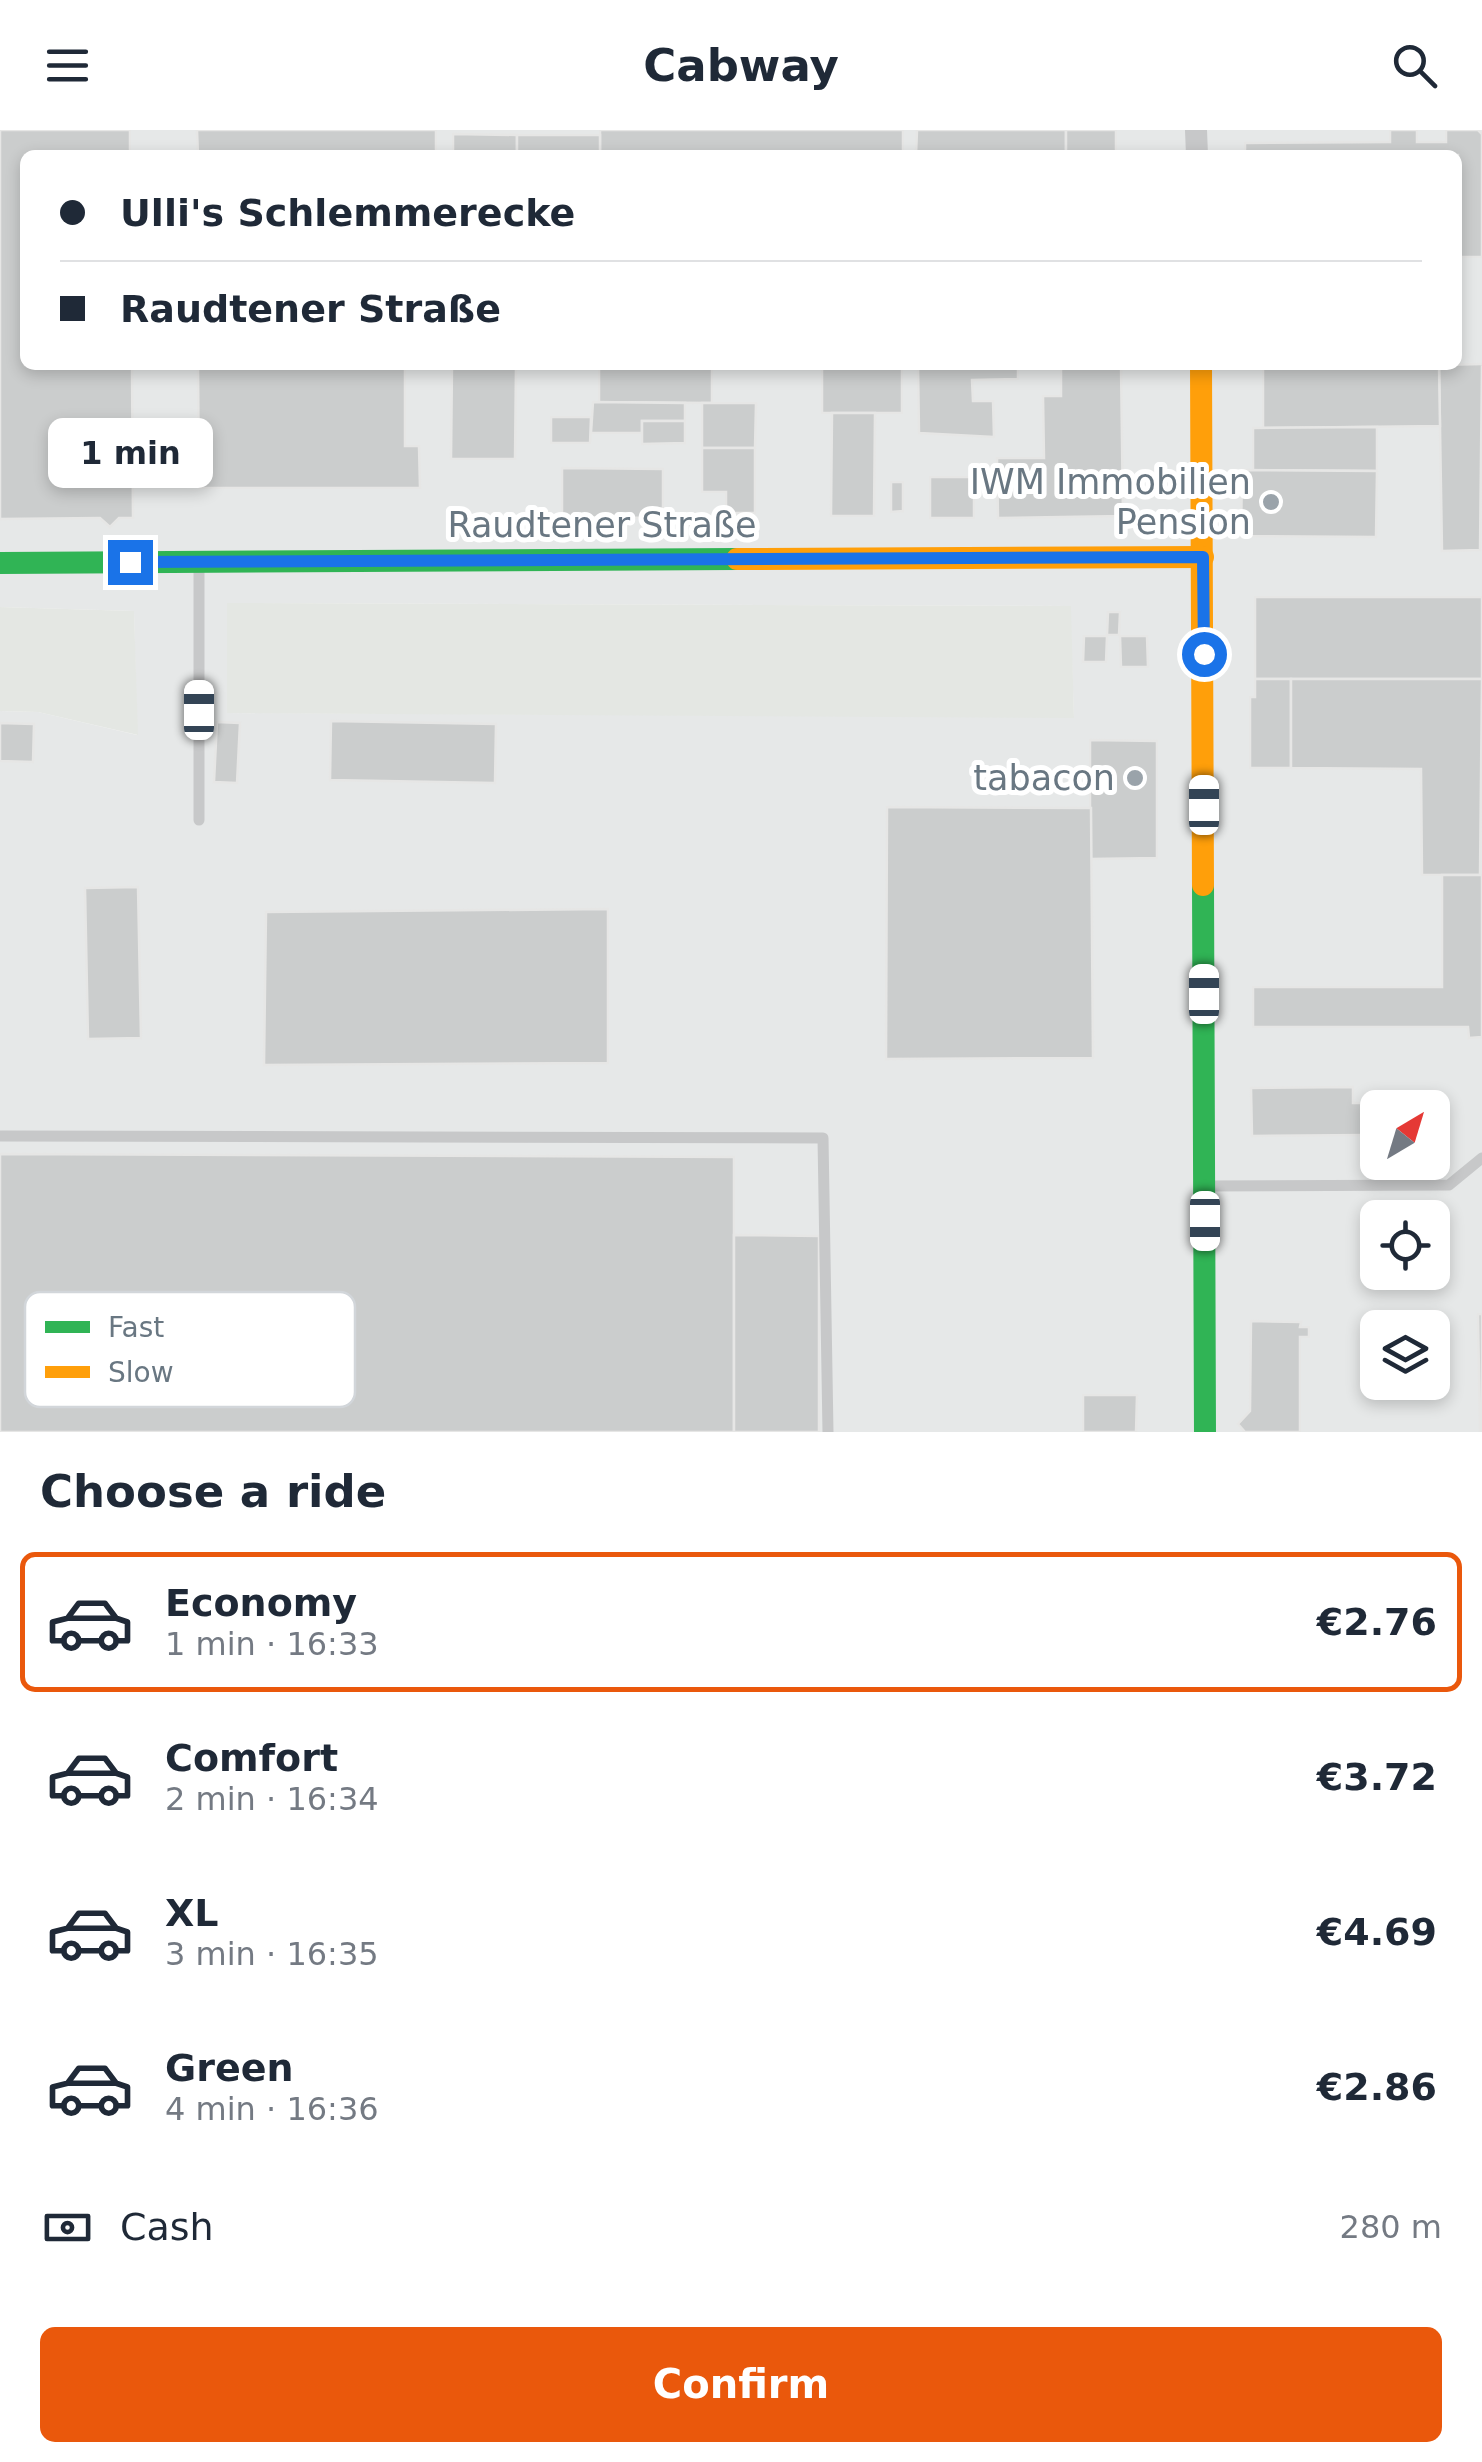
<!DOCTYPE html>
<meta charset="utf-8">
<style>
:root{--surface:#fff;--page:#f2f2f3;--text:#1f2937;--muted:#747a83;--line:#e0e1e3;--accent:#ea580c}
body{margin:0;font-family:"DejaVu Sans",sans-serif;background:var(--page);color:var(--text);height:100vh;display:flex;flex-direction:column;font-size:38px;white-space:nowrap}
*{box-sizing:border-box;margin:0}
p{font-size:32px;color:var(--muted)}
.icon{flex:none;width:55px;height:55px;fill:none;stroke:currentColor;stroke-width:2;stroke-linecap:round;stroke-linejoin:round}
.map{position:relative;height:1302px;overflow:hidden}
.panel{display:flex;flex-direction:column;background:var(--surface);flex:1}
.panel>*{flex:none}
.banner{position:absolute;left:20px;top:20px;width:1442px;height:220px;border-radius:15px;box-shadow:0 5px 15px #0003;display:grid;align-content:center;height:220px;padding:0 40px;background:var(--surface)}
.needle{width:65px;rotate:38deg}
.fabs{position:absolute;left:1360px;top:960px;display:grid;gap:20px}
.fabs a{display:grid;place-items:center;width:90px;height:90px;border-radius:15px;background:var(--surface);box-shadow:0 5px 15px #0003;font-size:50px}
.end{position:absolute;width:45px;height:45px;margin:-22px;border:12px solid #1a73e8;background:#fff;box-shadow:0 0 0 5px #fff}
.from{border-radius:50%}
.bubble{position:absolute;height:70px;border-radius:15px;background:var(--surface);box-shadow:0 5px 15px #0003;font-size:32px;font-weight:600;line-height:70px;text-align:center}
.car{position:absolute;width:30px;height:60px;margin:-30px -15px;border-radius:12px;box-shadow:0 0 8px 2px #0007;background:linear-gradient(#fff 24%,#345 0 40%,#fff 0 76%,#345 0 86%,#fff 0)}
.banner b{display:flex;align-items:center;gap:35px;height:95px;font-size:38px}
.banner b+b{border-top:2px solid var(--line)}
.banner i{width:25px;height:25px;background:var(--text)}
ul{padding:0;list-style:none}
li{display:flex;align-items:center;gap:30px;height:140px;margin:0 20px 15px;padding:0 20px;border:5px solid transparent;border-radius:15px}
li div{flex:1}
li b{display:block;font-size:38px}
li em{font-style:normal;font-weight:600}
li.current{border-color:var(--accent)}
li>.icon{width:90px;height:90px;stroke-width:1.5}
h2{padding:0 40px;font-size:45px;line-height:120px}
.pay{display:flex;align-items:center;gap:25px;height:110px;padding:0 40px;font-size:38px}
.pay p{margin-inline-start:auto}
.action{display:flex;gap:20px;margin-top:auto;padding:20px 40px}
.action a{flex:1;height:115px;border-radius:15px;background:var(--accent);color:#fff;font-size:40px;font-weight:600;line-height:115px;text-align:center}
header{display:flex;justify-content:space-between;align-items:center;height:130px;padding:0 40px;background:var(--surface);font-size:45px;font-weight:600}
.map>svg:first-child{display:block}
.built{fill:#e6e8e8;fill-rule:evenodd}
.green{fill:#e4e7e3}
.building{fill:#cbcdcd;stroke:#e6e6e5;stroke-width:2.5}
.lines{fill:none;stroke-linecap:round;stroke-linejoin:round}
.lane{stroke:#c7c8c9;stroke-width:11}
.street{stroke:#c7c8c9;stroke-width:22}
.fast{stroke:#30b455;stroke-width:22}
.slow{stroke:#ff9f0a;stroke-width:22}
.route{stroke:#1a73e8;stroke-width:12}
.poi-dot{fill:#9aa3aa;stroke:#fff;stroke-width:4}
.labels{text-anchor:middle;stroke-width:10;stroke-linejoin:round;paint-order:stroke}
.poi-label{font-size:35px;fill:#697782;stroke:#fff;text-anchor:end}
.street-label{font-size:35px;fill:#697782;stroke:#fff}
.key{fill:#fff;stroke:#d2d6da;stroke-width:2.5}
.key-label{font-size:28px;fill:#697782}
</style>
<header><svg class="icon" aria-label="menu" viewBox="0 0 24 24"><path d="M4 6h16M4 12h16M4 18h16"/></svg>Cabway<svg class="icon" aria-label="search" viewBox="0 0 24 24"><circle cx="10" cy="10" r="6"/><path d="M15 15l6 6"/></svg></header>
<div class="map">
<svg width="1482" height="1302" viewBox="0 0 1482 1302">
<rect width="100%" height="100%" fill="#f6f6f5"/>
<!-- built -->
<path class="built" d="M0 0H1482V1302H0V581L38 582 137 605 134 481 0 477ZM25 25H1458V235H25ZM227 473 1070 476 1074 587 228 583ZM1378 978H1432V1032H1378ZM1378 1088H1432V1142H1378ZM1378 1198H1432V1252H1378Z"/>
<!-- green -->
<g class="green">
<path d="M227 473 1071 476 1074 588 227 583Z"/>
<path d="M0 477 134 481 138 605 38 582 0 581Z"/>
</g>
<!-- building -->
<g class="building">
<path d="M0 0H130V25H25V235H132L133 388H119L110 397 100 388 0 389Z"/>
<path d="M197 0H436V25H198Z"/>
<rect x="600" y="0" width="303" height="25"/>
<path d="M917 0H1066V21L916 25Z"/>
<rect x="1066" y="0" width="50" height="23"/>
<path d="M1390 0H1417V12H1446V0H1478L1482 4V127H1458V25H1245V13L1390 12Z"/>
<path d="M453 4 517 5V25H453Z"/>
<rect x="517" y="5" width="83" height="20"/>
<path d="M1482 234 1480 420 1442 421 1439 235Z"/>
<path d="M198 235H405V316H419L420 358H199Z"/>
<path d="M452 235H516L515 329H451Z"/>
<path d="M599 235H712V273L599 272Z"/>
<rect x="822" y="235" width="80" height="48"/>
<path d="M918 235H1018V249L972 250 973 271H993L994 307 919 303Z"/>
<path d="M1061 235H1121L1123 386 998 388 997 328H1044L1043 266H1061Z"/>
<path d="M1439 235 1440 296 1263 298V236Z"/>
<path d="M593 272 685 273V291H642V303H591Z"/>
<path d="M702 273H756L755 318H702Z"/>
<path d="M832 283H875L874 386H831Z"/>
<path d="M551 287H591L590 313H551Z"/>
<path d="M642 291H685V313L642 314Z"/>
<path d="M1377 297V341L1253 340V298Z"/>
<path d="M702 318H755V383H726V362H702Z"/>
<path d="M562 338 663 339V388L562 387Z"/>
<path d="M1242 340 1377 341 1376 407 1241 406Z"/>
<rect x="930" y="347" width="44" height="41"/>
<path d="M891 352H903V381L891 382Z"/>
<rect x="1255" y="467" width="227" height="82"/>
<path d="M1108 482H1120L1119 505H1107Z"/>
<path d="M1084 506H1107L1106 532H1083Z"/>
<path d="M1120 506H1147L1148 537H1121Z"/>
<path d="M1255 549H1291V638H1250V567H1255Z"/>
<path d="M1291 549H1482L1480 745H1422L1421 639 1291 638Z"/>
<path d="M331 591 496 594 495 653 330 650Z"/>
<path d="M217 592 240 593 237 653 214 652Z"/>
<path d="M0 593 34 594 33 632 0 631Z"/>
<path d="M1090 610 1157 611V728L1090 729Z"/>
<path d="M887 677 1091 678 1093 928 886 929Z"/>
<path d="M1442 745H1482V907L1469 908 1468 897H1253V857H1442Z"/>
<path d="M138 757 141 908 88 909 85 758Z"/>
<path d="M608 779V933L264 935 266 782Z"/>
<path d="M1353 957V973H1420V978H1378V1021H1366V1005L1252 1006 1251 958Z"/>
<path d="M0 1024 734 1027V1302H0Z"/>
<path d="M734 1105 819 1106V1302H734Z"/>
<path d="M1478 1184H1482V1302H1480Z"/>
<path d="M1251 1191 1301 1192 1300 1197H1309V1207H1300V1302H1245L1238 1294 1250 1281Z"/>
<path d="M1083 1265H1137L1136 1302H1083Z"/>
</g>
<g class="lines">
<!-- lane -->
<g class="lane">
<path d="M199 690V436"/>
<path d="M0 1006 823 1008 828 1302"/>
<path d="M1205 1056 1449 1055 1482 1028"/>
</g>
<!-- street -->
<path class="street" d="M1196 0 1197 25"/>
<!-- fast -->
<g class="fast">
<path d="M0 433 737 429"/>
<path d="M1203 755 1205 1302"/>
</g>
<!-- slow -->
<g class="slow">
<path d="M1201 235 1203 755"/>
<path d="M737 429 1203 427"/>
</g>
</g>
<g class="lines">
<!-- route -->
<path class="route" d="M130 432 1203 427 1204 524"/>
</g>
<!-- markers -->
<g class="poi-dot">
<circle cx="1271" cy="372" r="10"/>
<circle cx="1135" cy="648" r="10"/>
</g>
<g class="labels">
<!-- poi labels -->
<g class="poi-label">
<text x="1251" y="364">IWM Immobilien<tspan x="1251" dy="40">Pension</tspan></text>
<text x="1115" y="660">tabacon</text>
</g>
<!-- street labels -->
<g class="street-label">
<text x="602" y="407">Raudtener Straße</text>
</g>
</g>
<!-- legend -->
<rect x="25" y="1162" width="330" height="115" rx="15" class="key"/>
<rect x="45" y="1191" width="45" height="12" fill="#30b455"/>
<rect x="45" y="1236" width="45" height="12" fill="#ff9f0a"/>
<g class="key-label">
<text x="108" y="1207">Fast</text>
<text x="108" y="1252">Slow</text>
</g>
</svg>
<div class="fabs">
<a><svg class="needle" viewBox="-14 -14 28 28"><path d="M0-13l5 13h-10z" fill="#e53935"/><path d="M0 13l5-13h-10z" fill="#747a83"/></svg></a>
<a><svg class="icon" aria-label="locate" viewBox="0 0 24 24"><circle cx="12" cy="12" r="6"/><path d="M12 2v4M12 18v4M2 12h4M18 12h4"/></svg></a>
<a><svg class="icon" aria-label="layers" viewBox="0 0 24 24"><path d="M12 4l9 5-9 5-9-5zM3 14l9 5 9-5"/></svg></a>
</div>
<i class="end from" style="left:1204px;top:524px"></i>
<i class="end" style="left:130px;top:432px"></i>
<div class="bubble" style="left:48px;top:288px;width:165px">1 min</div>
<i class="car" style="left:199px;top:580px;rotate:0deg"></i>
<i class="car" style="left:1204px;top:675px;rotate:0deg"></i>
<i class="car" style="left:1204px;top:864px;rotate:0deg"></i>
<i class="car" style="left:1205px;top:1091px;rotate:180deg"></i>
<div class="banner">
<b><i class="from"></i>Ulli's Schlemmerecke</b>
<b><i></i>Raudtener Straße</b>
</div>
</div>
<section class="panel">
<h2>Choose a ride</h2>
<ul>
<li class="current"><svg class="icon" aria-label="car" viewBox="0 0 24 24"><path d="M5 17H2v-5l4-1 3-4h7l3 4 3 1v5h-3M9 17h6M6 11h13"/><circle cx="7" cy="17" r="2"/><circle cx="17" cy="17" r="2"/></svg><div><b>Economy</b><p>1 min · 16:33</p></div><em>€2.76</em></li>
<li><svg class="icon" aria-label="car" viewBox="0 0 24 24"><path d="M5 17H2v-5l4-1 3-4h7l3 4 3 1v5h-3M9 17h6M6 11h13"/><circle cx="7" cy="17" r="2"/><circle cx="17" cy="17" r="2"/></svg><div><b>Comfort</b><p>2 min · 16:34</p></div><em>€3.72</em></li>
<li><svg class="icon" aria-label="car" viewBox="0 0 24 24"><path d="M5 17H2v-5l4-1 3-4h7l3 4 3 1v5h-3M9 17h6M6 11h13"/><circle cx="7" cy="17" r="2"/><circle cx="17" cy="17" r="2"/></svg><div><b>XL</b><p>3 min · 16:35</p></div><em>€4.69</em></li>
<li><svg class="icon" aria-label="car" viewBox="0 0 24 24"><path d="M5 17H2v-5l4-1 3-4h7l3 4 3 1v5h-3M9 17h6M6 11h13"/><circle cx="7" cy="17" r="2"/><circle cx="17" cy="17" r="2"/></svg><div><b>Green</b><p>4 min · 16:36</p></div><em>€2.86</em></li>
</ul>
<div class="pay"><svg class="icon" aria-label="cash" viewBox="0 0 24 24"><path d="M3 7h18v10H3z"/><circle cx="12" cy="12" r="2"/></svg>Cash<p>280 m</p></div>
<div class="action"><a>Confirm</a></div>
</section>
